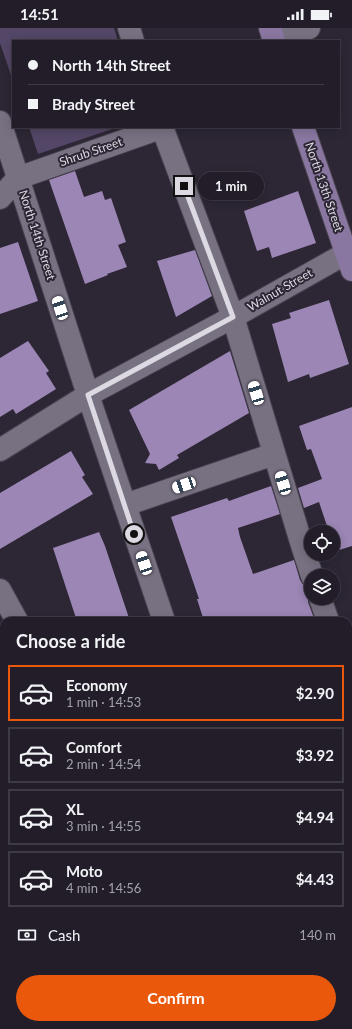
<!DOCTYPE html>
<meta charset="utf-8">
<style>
:root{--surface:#221d28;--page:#2a2630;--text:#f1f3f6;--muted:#a2a2a8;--line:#3f3b45;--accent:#ea580c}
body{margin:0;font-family:Lato,sans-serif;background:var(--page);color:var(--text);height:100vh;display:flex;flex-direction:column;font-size:15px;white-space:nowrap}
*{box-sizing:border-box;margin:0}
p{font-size:13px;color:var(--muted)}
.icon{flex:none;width:22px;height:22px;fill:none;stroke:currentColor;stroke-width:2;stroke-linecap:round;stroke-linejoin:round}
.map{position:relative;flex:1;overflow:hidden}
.side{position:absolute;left:0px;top:589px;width:352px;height:412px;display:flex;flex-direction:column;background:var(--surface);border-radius:12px 12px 0 0;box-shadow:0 2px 10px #0003,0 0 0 1px var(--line)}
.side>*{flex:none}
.hud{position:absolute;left:12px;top:12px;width:328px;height:88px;border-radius:0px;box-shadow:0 2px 10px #0003,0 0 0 1px var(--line);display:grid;align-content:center;height:88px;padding:0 16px;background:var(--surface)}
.fabs{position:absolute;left:304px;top:497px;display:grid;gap:8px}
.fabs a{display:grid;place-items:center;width:36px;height:36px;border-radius:50%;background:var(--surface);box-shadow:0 2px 10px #0003,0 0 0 1px var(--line);font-size:20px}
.end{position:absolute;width:18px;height:18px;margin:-9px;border:5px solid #ddd9e2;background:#111;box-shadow:0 0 0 2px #111}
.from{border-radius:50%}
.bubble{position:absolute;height:28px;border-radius:14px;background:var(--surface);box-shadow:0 2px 10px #0003,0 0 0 1px var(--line);font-size:13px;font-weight:700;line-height:28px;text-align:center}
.car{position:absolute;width:12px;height:24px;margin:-12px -6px;border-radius:5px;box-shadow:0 0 3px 1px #0007;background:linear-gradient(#fff 24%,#345 0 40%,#fff 0 76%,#345 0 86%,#fff 0)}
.hud b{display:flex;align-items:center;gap:14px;height:38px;font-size:15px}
.hud b+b{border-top:1px solid var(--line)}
.hud i{width:10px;height:10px;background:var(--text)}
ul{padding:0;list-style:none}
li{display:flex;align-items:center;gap:12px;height:56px;margin:0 8px 6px;padding:0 8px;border:2px solid var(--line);border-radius:0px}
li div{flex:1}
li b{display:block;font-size:15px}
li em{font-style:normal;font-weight:700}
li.selected{border-color:var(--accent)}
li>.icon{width:36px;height:36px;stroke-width:1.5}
h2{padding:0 16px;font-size:18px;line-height:48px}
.pay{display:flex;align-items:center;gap:10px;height:44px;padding:0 16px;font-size:15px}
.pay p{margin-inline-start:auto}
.button{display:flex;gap:8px;margin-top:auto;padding:8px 16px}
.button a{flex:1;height:46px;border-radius:24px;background:var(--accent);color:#fff;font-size:16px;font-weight:700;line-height:46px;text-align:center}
.status{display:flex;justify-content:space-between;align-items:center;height:28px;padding:0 20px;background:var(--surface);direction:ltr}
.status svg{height:11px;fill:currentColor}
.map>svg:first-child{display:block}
.green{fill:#544666}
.building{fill:#9b86b5}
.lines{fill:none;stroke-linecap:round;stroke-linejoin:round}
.minor-casing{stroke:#494450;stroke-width:24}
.major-casing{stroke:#494450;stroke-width:24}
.minor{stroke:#787182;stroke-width:22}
.major{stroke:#8977a1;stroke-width:22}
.route{stroke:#ddd9e2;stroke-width:5}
.labels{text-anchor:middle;stroke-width:4;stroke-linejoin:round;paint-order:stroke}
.street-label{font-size:12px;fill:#ddd9e2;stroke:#2d2735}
</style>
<div class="status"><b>14:51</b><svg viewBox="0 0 49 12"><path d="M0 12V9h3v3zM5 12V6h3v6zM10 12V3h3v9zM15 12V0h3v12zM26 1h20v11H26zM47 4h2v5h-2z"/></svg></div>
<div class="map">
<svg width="352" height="1001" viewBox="0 0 352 1001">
<rect width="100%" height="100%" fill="#2d2735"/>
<!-- green -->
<g class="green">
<path d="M0 0H114L118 13H13V53L0 15Z"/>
<path d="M29 99H118L38 126Z"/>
</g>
<!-- building -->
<g class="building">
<path d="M75 143 84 169 102 163 105 172 111 170 126 214 118 217 127 239 107 246 108 247 85 256 49 152Z"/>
<path d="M298 163 316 215 272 230 269 219 257 223 244 183Z"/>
<path d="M18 214 38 273 0 286V220Z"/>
<path d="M195 222 212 268 176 289 157 233Z"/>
<path d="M329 272 349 336 310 350 309 346 288 354 272 296 291 290 289 285Z"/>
<path d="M28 313 49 343 46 345 56 361 16 386 13 381 0 389V330Z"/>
<path d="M230 323 249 385 177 427 179 430 159 442 156 436 145 435 150 426 129 382Z"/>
<path d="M352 379V518L339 522 333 504 332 503 329 504 319 474 304 480 298 460 322 451 311 421 307 422 299 398Z"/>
<path d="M71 423 85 447 82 449 93 466 0 521V465Z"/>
<path d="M271 458 280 486 238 500 240 509 253 546 294 532 300 552 308 564V574L315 593H204L197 571H199L171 489 227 470 229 473Z"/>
<path d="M99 504 105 518 130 593H77L72 578 53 520Z"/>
</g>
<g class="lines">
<!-- minor casing -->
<g class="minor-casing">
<g id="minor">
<path d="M129 0 133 13"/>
<path d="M274 12 309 0"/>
<path d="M0 94 88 367 164 593"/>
<path d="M162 99 233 289 301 514 312 548"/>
<path d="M0 170 18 150 163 99"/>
<path d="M0 422 88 367 233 289 352 222"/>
<path d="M125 477 274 426"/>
<path d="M0 562 17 593"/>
<path d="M320 570 328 593"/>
<path d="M348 652 352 664"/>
<path d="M0 798 4 805"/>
<path d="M0 887 4 884"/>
</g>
</g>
<!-- major casing -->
<g class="major-casing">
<g id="major">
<path d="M270 0 274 13"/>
<path d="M303 99 352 242"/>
<path d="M348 862 352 860"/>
<path d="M80 1001 88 997"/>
</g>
</g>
<!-- minor -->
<use href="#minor" class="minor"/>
<!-- major -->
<use href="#major" class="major"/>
</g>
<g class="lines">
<!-- route -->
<path class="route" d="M134 506 88 367 233 289 184 158"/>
</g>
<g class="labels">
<!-- street labels -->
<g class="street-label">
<text transform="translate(91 124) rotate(-19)" y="4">Shrub Street</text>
<text transform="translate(324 159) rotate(71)" y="4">North 13th Street</text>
<text transform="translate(37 207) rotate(72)" y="4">North 14th Street</text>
<text transform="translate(280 262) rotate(-30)" y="4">Walnut Street</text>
</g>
</g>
</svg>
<div class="fabs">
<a><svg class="icon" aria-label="locate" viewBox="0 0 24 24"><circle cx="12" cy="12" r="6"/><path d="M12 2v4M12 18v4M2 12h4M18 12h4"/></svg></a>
<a><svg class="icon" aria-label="layers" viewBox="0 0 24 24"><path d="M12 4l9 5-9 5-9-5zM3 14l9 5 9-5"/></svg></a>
</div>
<i class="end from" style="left:134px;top:506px"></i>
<i class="end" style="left:184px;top:158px"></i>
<div class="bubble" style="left:198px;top:144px;width:66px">1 min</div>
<i class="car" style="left:60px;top:280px;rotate:342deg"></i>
<i class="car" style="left:256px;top:365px;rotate:343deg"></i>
<i class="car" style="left:283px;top:455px;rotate:343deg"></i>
<i class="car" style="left:184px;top:457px;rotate:251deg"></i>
<i class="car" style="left:144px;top:535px;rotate:341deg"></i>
<div class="hud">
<b><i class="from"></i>North 14th Street</b>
<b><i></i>Brady Street</b>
</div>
<section class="side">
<h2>Choose a ride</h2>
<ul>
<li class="selected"><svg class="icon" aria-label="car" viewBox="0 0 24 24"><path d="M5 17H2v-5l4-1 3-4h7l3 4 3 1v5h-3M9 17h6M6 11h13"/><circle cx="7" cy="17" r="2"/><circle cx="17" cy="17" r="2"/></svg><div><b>Economy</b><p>1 min · 14:53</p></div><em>$2.90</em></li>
<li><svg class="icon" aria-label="car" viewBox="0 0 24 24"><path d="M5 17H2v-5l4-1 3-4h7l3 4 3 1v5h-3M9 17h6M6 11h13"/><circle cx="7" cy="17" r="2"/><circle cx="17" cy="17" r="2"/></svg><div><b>Comfort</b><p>2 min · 14:54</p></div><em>$3.92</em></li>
<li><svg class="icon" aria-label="car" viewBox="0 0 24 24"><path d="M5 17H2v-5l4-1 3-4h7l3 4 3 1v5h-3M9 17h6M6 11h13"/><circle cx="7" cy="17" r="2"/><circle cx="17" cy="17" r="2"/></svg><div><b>XL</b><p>3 min · 14:55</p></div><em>$4.94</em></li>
<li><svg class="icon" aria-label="car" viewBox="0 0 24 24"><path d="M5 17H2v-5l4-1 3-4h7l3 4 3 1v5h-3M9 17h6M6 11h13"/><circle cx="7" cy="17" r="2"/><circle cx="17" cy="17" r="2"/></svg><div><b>Moto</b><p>4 min · 14:56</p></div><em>$4.43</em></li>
</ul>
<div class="pay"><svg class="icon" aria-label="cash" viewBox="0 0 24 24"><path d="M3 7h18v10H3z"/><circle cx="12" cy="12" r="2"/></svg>Cash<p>140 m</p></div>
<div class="button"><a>Confirm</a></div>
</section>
</div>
